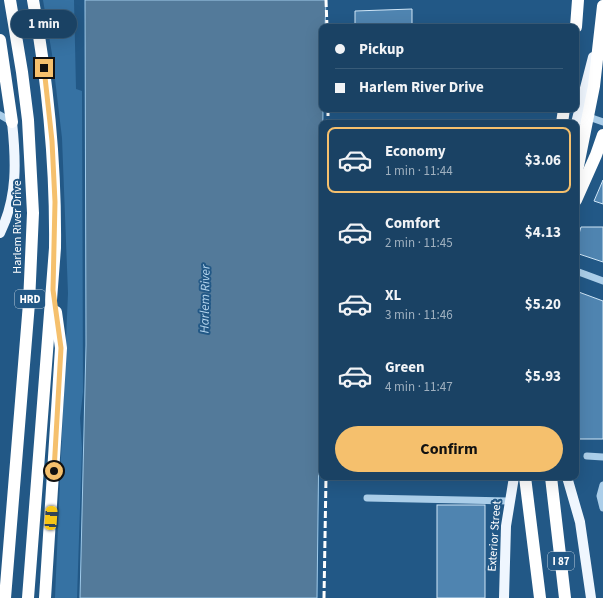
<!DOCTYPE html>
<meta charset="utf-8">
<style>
:root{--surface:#1a4264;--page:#23496a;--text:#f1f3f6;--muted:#9fb0bf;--line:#385b78;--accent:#f5c06d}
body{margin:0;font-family:"Source Sans 3",sans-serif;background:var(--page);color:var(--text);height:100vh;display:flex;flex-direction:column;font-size:15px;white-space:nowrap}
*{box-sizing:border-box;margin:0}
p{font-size:13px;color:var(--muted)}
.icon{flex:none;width:22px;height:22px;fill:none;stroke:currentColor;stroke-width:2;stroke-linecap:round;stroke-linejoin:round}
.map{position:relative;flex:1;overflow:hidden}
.side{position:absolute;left:319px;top:120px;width:260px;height:360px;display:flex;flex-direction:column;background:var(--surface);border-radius:8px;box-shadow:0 4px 16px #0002,0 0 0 1px var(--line)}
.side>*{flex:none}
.top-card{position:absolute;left:319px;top:24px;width:260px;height:88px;border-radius:8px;box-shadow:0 4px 16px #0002,0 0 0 1px var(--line);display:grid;align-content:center;height:88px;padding:0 16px;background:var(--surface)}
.end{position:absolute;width:18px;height:18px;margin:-9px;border:5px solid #f5c06d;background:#111;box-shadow:0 0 0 2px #111}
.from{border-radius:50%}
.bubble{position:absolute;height:28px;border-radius:14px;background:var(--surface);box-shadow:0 4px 16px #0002,0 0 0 1px var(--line);font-size:13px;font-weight:700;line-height:28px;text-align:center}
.car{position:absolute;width:12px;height:24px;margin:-12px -6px;border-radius:5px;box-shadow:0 0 3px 1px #0007;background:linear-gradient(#f5c518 24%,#345 0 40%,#f5c518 0 76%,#345 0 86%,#f5c518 0)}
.top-card b{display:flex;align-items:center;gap:14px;height:38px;font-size:15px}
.top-card b+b{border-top:1px solid var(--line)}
.top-card i{width:10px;height:10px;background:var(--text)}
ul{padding:7px 0 0;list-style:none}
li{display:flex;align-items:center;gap:12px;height:66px;margin:0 8px 6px;padding:0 8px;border:2px solid transparent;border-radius:8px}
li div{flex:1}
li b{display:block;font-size:15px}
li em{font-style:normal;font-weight:700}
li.selected{border-color:var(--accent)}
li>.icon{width:36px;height:36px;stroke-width:1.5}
.cta{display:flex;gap:8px;margin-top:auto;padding:8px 16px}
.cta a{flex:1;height:46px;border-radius:24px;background:var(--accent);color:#111;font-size:16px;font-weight:700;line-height:46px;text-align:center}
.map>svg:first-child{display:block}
.green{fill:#3672a3}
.water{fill:#537a9a;stroke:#9fcaea}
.building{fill:#4f84b0;stroke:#d0e6f7}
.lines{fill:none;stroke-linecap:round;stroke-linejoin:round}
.minor{stroke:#abcee9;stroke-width:7}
.major{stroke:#eff6fe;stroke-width:10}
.highway{stroke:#fff;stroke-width:12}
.rail{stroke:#fff;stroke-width:3;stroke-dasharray:7 3;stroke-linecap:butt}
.highway-bridge{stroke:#fff;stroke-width:12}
.route{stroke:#f5c06d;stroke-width:5}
.labels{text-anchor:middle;stroke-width:4;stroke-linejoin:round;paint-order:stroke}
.shield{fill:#225886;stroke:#bdcddb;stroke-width:1}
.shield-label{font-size:11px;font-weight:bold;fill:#fff}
.street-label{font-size:12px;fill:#fff;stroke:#225886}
.water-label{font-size:13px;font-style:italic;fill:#b7d7f0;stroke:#225886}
</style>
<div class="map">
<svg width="603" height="598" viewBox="0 0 603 598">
<rect width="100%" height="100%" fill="#225886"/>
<!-- green -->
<path class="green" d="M43 0H74L76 89 82 91 83 392 80 418 82 448 77 598H55L68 293 62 138 52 54Z"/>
<!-- water -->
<path class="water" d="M85 0H326L325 27H322L323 109 317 598H80L86 345Z"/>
<!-- building -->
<g class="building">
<path d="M412 9V27H353V24H355V11Z"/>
<path d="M603 180V204L594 201Z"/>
<path d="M581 227H603V262L576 253V244Z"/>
<path d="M576 291 603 301V439H576Z"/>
<rect x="437" y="505" width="48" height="93"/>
</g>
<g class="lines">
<!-- minor -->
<g class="minor">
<path d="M0 115 12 122"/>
<path d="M586 116 603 122"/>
<path d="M576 271 603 281"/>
<path d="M587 456 603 457"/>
<path d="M603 485 600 496 603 508"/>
<path d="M367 498 509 501"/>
</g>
<!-- major -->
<g class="major">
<path d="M576 123 593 57"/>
<path d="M0 233C18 197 16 160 12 122"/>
<path d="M567 477 580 522 591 598"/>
<path d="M504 598 506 526 514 477"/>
</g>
<!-- highway -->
<g class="highway">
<path d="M576 27 578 0"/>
<path d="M0 40 12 122"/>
<path d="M562 123 564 109"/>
<path d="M576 200 596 155 603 135"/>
<path d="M525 477 540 598"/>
<path d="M551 477 565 598"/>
<path d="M5 598 29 303 33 213 28 120 22 72 10 0"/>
<path d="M28 598 55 248C56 164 48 83 33 0"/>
<path d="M45 598 61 348 56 312"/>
</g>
<!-- rail -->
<g class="rail">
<path d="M326 0 327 27"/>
<path d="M328 109V123"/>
<path d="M324 598 326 477"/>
</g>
<!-- highway-bridge -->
<path class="highway-bridge" d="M576 176 594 86 603 6"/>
</g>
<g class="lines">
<!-- route -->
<path class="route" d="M44 68 52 141 55 202 53 290 61 348 54 471"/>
</g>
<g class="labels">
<!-- shield labels -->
<g class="shield">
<rect x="15" y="290" width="30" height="18" rx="3"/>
<rect x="548" y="552" width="26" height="18" rx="3"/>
</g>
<g class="shield-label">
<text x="30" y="303">HRD</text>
<text x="561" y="565">I 87</text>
</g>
<!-- street labels -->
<g class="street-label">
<text transform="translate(17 227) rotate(-90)" y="4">Harlem River Drive</text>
<text transform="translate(494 536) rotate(-86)" y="4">Exterior Street</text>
</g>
<!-- water labels -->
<g class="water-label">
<text transform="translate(204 299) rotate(-89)" y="5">Harlem River</text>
</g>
</g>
</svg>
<i class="end from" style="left:54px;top:471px"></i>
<i class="end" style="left:44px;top:68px"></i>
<div class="bubble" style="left:11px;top:10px;width:66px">1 min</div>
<i class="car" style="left:51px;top:518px;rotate:4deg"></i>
<div class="top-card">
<b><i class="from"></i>Pickup</b>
<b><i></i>Harlem River Drive</b>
</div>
<section class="side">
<ul>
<li class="selected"><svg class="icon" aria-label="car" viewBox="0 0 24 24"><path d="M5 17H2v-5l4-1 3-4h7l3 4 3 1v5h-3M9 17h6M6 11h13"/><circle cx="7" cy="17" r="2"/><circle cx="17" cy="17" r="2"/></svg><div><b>Economy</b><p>1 min · 11:44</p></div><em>$3.06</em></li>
<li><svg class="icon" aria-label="car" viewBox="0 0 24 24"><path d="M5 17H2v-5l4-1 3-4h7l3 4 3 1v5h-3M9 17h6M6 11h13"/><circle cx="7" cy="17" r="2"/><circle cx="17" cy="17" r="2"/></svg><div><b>Comfort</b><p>2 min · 11:45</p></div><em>$4.13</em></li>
<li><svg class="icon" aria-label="car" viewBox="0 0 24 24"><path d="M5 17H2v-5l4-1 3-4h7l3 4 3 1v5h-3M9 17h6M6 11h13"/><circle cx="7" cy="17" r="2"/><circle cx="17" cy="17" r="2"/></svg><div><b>XL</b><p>3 min · 11:46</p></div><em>$5.20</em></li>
<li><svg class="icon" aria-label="car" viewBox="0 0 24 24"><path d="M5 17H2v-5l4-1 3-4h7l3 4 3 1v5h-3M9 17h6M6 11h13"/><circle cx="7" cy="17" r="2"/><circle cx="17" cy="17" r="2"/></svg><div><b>Green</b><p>4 min · 11:47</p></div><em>$5.93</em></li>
</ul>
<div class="cta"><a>Confirm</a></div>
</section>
</div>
